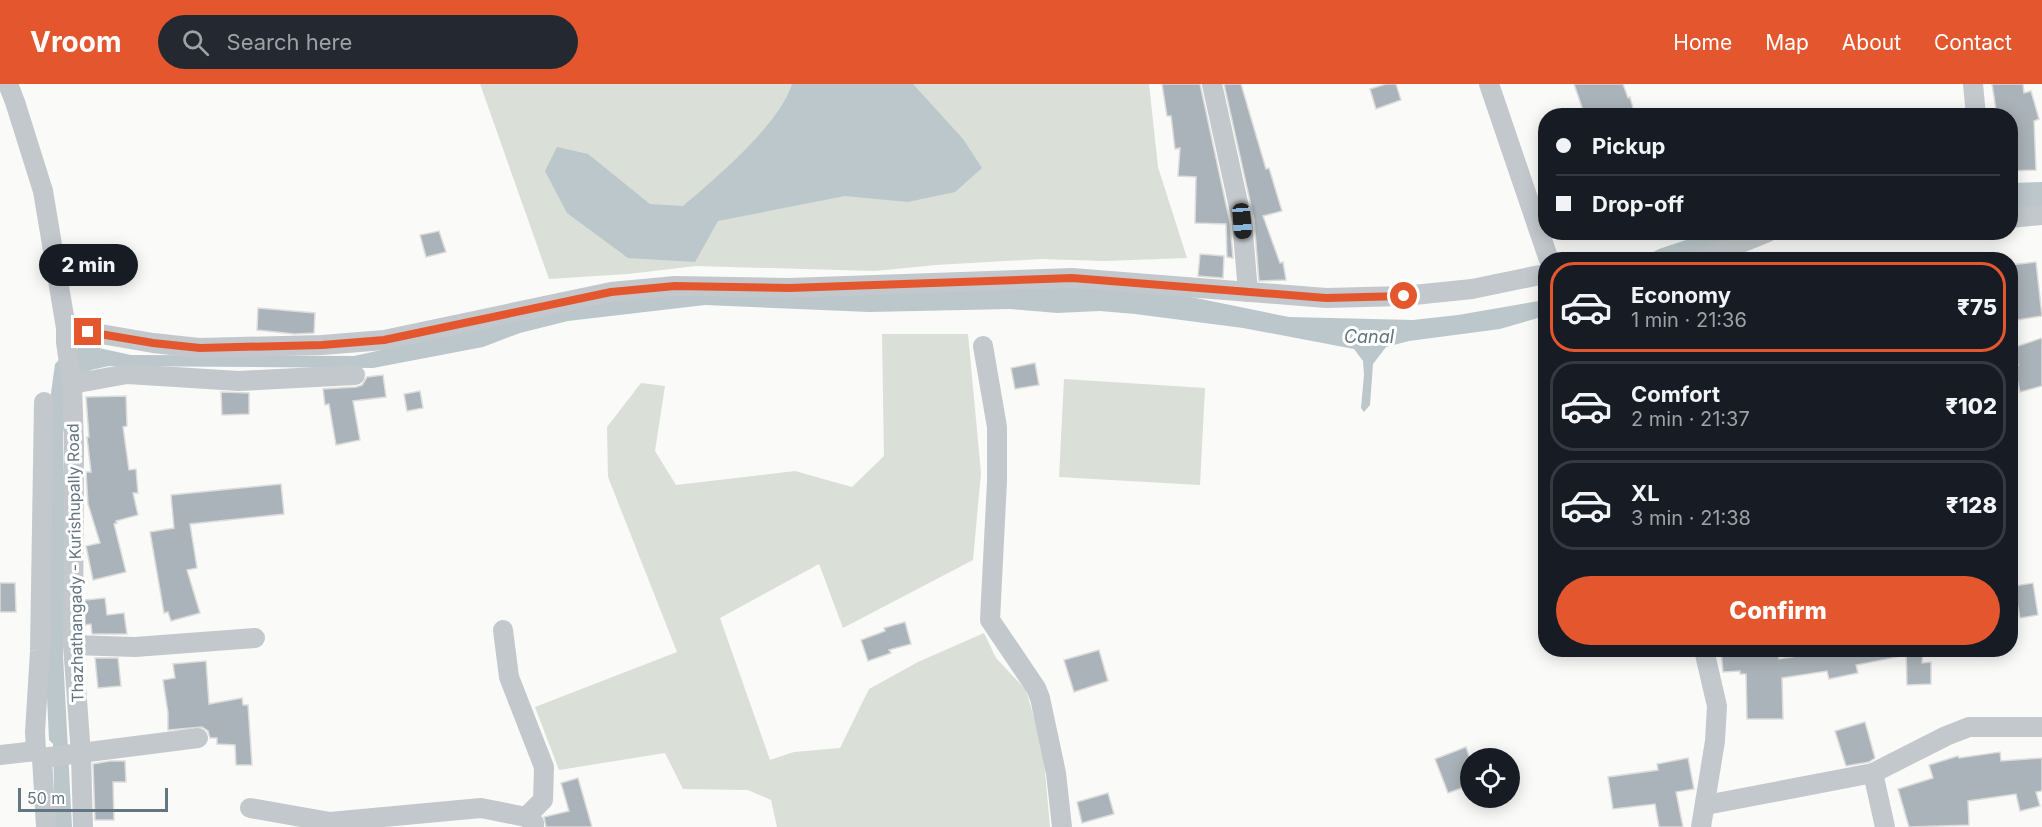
<!DOCTYPE html>
<meta charset="utf-8">
<style>
:root{--surface:#171b24;--page:#242831;--text:#f1f3f6;--muted:#9ea1a6;--line:#363941;--accent:#e4572e}
body{margin:0;font-family:Inter,sans-serif;background:var(--page);color:var(--text);height:100vh;display:flex;flex-direction:column;font-size:22px;white-space:nowrap}
*{box-sizing:border-box;margin:0}
p{font-size:20px;color:var(--muted)}
.icon{flex:none;width:33px;height:33px;fill:none;stroke:currentColor;stroke-width:2;stroke-linecap:round;stroke-linejoin:round}
.map{position:relative;flex:1;overflow:hidden}
.sheet{position:absolute;left:1538px;top:168px;width:480px;height:405px;display:flex;flex-direction:column;background:var(--surface);border-radius:24px;box-shadow:0 3px 15px #0003}
.sheet>*{flex:none}
.banner{position:absolute;left:1538px;top:24px;width:480px;height:132px;border-radius:24px;box-shadow:0 3px 15px #0003;display:grid;align-content:center;height:132px;padding:0 18px;background:var(--surface)}
.fabs{position:absolute;left:1460px;top:664px;display:grid;gap:12px}
.fabs a{display:grid;place-items:center;width:60px;height:60px;border-radius:50%;background:var(--surface);box-shadow:0 3px 15px #0003;font-size:30px}
.scale{position:absolute;left:18px;bottom:15px;width:150px;box-sizing:border-box;padding-left:6px;border:3px solid #657683;border-top:0;font-size:16px;line-height:21px;white-space:nowrap;color:#657683;-webkit-text-stroke:4px #fff;paint-order:stroke}
.end{position:absolute;width:27px;height:27px;margin:-14px;border:8px solid #e4572e;background:#fff;box-shadow:0 0 0 3px #fff}
.from{border-radius:50%}
.bubble{position:absolute;height:42px;border-radius:21px;background:var(--surface);box-shadow:0 3px 15px #0003;font-size:20px;font-weight:800;line-height:42px;text-align:center}
.car{position:absolute;width:18px;height:36px;margin:-18px -9px;border-radius:8px;box-shadow:0 0 4px 2px #0007;background:linear-gradient(#222 24%,#8ab4d8 0 40%,#222 0 76%,#8ab4d8 0 86%,#222 0)}
.banner b{display:flex;align-items:center;gap:21px;height:57px;font-size:22px}
.banner b+b{border-top:2px solid var(--line)}
.banner i{width:15px;height:15px;background:var(--text)}
ul{padding:10px 0 0;list-style:none}
li{display:flex;align-items:center;gap:18px;height:90px;margin:0 12px 9px;padding:0 6px;border:3px solid var(--line);border-radius:24px}
li div{flex:1}
li b{display:block;font-size:22px}
li em{font-style:normal;font-weight:800}
li.on{border-color:var(--accent)}
li>.icon{width:54px;height:54px;stroke-width:1.5}
.button{display:flex;gap:12px;margin-top:auto;padding:12px 18px}
.button a{flex:1;height:69px;border-radius:36px;background:var(--accent);color:#fff;font-size:24px;font-weight:800;line-height:69px;text-align:center}
header{display:flex;align-items:center;gap:36px;box-sizing:border-box;height:84px;padding:0 30px;background:var(--accent);color:#fff}
header strong{font-size:28px}
nav{display:flex;gap:33px;margin-inline-start:auto;font-size:21px}
.search{width:420px;height:54px;background:var(--page);display:flex;align-items:center;gap:15px;box-sizing:border-box;padding:0 21px;border-radius:33px;color:var(--muted);font-size:22px}
.map>svg:first-child{display:block}
.green{fill:#dadfd7}
.water{fill:#bbc7cb}
.building{fill:#aab3b9;stroke:#dcdcda;stroke-width:1.5}
.lines{fill:none;stroke-linecap:round;stroke-linejoin:round}
.street{stroke:#c3c8cc;stroke-width:20}
.route{stroke:#e4572e;stroke-width:8}
.labels{text-anchor:middle;stroke-width:6;stroke-linejoin:round;paint-order:stroke}
.street-label{font-size:16px;fill:#657683;stroke:#fff}
.water-label{font-size:18px;font-style:italic;fill:#60757c;stroke:#fff}
</style>
<header>
<strong>Vroom</strong>
<div class="search"><svg class="icon" aria-label="search" viewBox="0 0 24 24"><circle cx="10" cy="10" r="6"/><path d="M15 15l6 6"/></svg>Search here</div>
<nav><a>Home</a><a>Map</a><a>About</a><a>Contact</a></nav>
</header>
<div class="map">
<svg width="2042" height="743" viewBox="0 0 2042 743">
<rect width="100%" height="100%" fill="#fafaf8"/>
<!-- green -->
<g class="green">
<path d="M480 0H1149L1158 83 1187 174 1104 177 1041 175 936 181 875 187 696 182 628 190 549 195Z"/>
<path d="M882 250H968L981 389 973 476 843 544 819 480 720 534 770 676 794 668 840 664 869 605 918 578 984 549 996 574 1026 606 1043 665 1050 743H777L771 716 748 706 683 705 665 669 559 686 535 623 677 568 608 393 607 343 641 299 665 302 655 367 676 401 795 387 852 403 884 372Z"/>
<path d="M1064 295 1205 304 1200 401 1059 393Z"/>
</g>
<!-- water -->
<g class="water">
<path d="M792 0H913L963 55 982 84 955 108 908 118 845 112 718 137 695 178 628 174 567 129 545 87 557 63 588 70 650 120 683 122C715 95 780 40 792 0Z"/>
<path d="M2042 98V127L2010 128V99Z"/>
<path d="M1707 149H1767L1702 175 1638 176 1659 165Z"/>
<path d="M1105 203 1142 209 1181 211 1289 233 1413 236 1458 231 1545 216V232L1500 245 1409 257 1386 263 1373 280 1370 321 1364 328 1361 324 1364 291 1363 277 1354 265 1243 244 1135 230 1100 227 1057 229 1010 225 869 228 705 221 568 237 520 249 483 263 373 284 109 282 91 286 72 297 63 349 66 490 63 571 72 743H55L53 660 49 656 46 590 49 324 55 280 65 270 85 261 131 271 354 272 597 219 655 211Z"/>
</g>
<!-- building -->
<g class="building">
<path d="M1162 0H1200L1230 139 1233 174 1227 173 1226 140 1195 139 1196 93 1178 92 1180 64 1175 65 1171 32H1167Z"/>
<path d="M1224 0H1241L1266 85 1269 84 1282 127 1263 132 1280 179 1283 178 1286 196 1259 197 1254 135Z"/>
<path d="M1386 0H1396L1401 16 1376 25 1370 5Z"/>
<path d="M1574 0H1623L1628 14 1630 13 1635 32H1585Z"/>
<path d="M1992 0H2023L2024 9 2031 7 2039 35 2034 37 2036 86 2010 87V32H1997Z"/>
<path d="M439 147 446 168 426 173 420 151Z"/>
<path d="M1200 170 1224 172 1223 194 1198 192Z"/>
<path d="M2036 178 2042 232 2010 237V181Z"/>
<path d="M258 224 315 229 314 249 295 250 257 246Z"/>
<path d="M2042 254V302L2020 308 2014 282 2018 281 2012 264Z"/>
<path d="M1035 279 1039 301 1015 305 1011 284Z"/>
<path d="M383 291 386 313 353 317 360 356 336 361 329 320 325 321 323 305 356 303 362 301 367 293Z"/>
<path d="M420 307 423 324 407 327 404 310Z"/>
<path d="M221 308 249 309V330L222 331Z"/>
<path d="M126 312 127 342 123 343 129 386 136 385 138 409H133L138 431 116 437 117 439 114 440 126 488 93 496 86 462 100 459 88 420 86 388H91L87 353H89L86 313Z"/>
<path d="M281 400 284 430 190 440 197 484 187 486 200 529 171 537 168 528 164 529 150 448 174 444 171 411Z"/>
<path d="M0 499H15L16 528H0Z"/>
<path d="M2033 499 2038 531 2020 534 2014 502Z"/>
<path d="M105 514 107 531 124 529 127 550H92L91 540 85 541V516Z"/>
<path d="M905 538 911 560 889 566 891 569 868 577 861 556 885 547 884 544Z"/>
<path d="M1099 566 1108 597 1074 608 1064 576Z"/>
<path d="M1721 566H1778L1779 575 1823 568V566H1896L1897 573 1856 581 1858 589 1829 595 1827 587 1782 594 1783 635H1747L1746 590H1740V587L1723 588Z"/>
<path d="M1906 566H1923L1922 579 1931 578V600L1907 601Z"/>
<path d="M95 574H118L121 602 98 604Z"/>
<path d="M206 577 209 620 242 614 243 621H248L252 681H236L235 661 217 660V654H210L208 647 202 643 168 646V629L163 596 175 594 173 580Z"/>
<path d="M1865 638 1875 674 1869 678 1846 682 1835 647Z"/>
<path d="M1466 663 1470 675V701L1448 709 1435 675Z"/>
<path d="M2000 668 2001 677 2042 674V707L2036 708 2040 722 2020 727 2016 710 1968 717 1969 741 1909 743 1898 705 1933 694 1929 681 1958 672 1959 674Z"/>
<path d="M1688 674 1694 705 1676 708 1683 743H1659L1655 720 1613 725 1608 693 1658 686 1657 680Z"/>
<path d="M110 677H125L126 698H113L114 736H95L93 680Z"/>
<path d="M578 694 592 743H546L544 733 569 727 561 699Z"/>
<path d="M1108 709 1114 730 1082 739 1077 718Z"/>
</g>
<g class="lines">
<!-- street -->
<g class="street">
<path d="M8 0 15 18 43 107 66 244V258L72 300 74 362 73 561 81 671 83 743"/>
<path d="M1212 0 1242 137 1248 208"/>
<path d="M1489 0 1549 176"/>
<path d="M1973 0 1976 32"/>
<path d="M2010 134 2042 131"/>
<path d="M1699 176 1768 148"/>
<path d="M66 244 153 259 199 264 322 261 384 256 611 208 675 202 789 204 1072 194 1326 214 1404 212 1472 205 1545 190"/>
<path d="M983 262 997 343V397L990 536 1036 604 1040 614 1056 689 1062 743"/>
<path d="M72 300 127 290 239 297 355 291"/>
<path d="M44 318 40 567 35 648 36 667 42 674 46 743"/>
<path d="M503 546 509 593 544 683 543 716 526 733"/>
<path d="M73 561 135 563 255 554"/>
<path d="M0 671 36 667"/>
<path d="M42 674 198 654"/>
<path d="M1873 689 1885 743"/>
<path d="M1706 721 1873 689 1946 652 1969 643H2042"/>
<path d="M250 724 330 738 481 724 526 733 534 739V743"/>
<path d="M1701 743 1715 657 1717 622 1704 566"/>
</g>
</g>
<g class="lines">
<!-- route -->
<path class="route" d="M88 248 153 259 200 264 322 261 384 256 611 208 675 202 789 204 1072 194 1326 214 1404 212"/>
</g>
<g class="labels">
<!-- street labels -->
<g class="street-label">
<text transform="translate(75 479) rotate(-91)" y="6">Thazhathangady - Kurishupally Road</text>
</g>
<!-- water labels -->
<g class="water-label">
<text x="1369" y="259">Canal</text>
</g>
</g>
</svg>
<div class="fabs">
<a><svg class="icon" aria-label="locate" viewBox="0 0 24 24"><circle cx="12" cy="12" r="6"/><path d="M12 2v4M12 18v4M2 12h4M18 12h4"/></svg></a>
</div>
<div class="scale">50 m</div>
<i class="end from" style="left:1404px;top:212px"></i>
<i class="end" style="left:88px;top:248px"></i>
<div class="bubble" style="left:39px;top:160px;width:99px">2 min</div>
<i class="car" style="left:1242px;top:137px;rotate:175deg"></i>
<div class="banner">
<b><i class="from"></i>Pickup</b>
<b><i></i>Drop-off</b>
</div>
<section class="sheet">
<ul>
<li class="on"><svg class="icon" aria-label="car" viewBox="0 0 24 24"><path d="M5 17H2v-5l4-1 3-4h7l3 4 3 1v5h-3M9 17h6M6 11h13"/><circle cx="7" cy="17" r="2"/><circle cx="17" cy="17" r="2"/></svg><div><b>Economy</b><p>1 min · 21:36</p></div><em>₹75</em></li>
<li><svg class="icon" aria-label="car" viewBox="0 0 24 24"><path d="M5 17H2v-5l4-1 3-4h7l3 4 3 1v5h-3M9 17h6M6 11h13"/><circle cx="7" cy="17" r="2"/><circle cx="17" cy="17" r="2"/></svg><div><b>Comfort</b><p>2 min · 21:37</p></div><em>₹102</em></li>
<li><svg class="icon" aria-label="car" viewBox="0 0 24 24"><path d="M5 17H2v-5l4-1 3-4h7l3 4 3 1v5h-3M9 17h6M6 11h13"/><circle cx="7" cy="17" r="2"/><circle cx="17" cy="17" r="2"/></svg><div><b>XL</b><p>3 min · 21:38</p></div><em>₹128</em></li>
</ul>
<div class="button"><a>Confirm</a></div>
</section>
</div>
